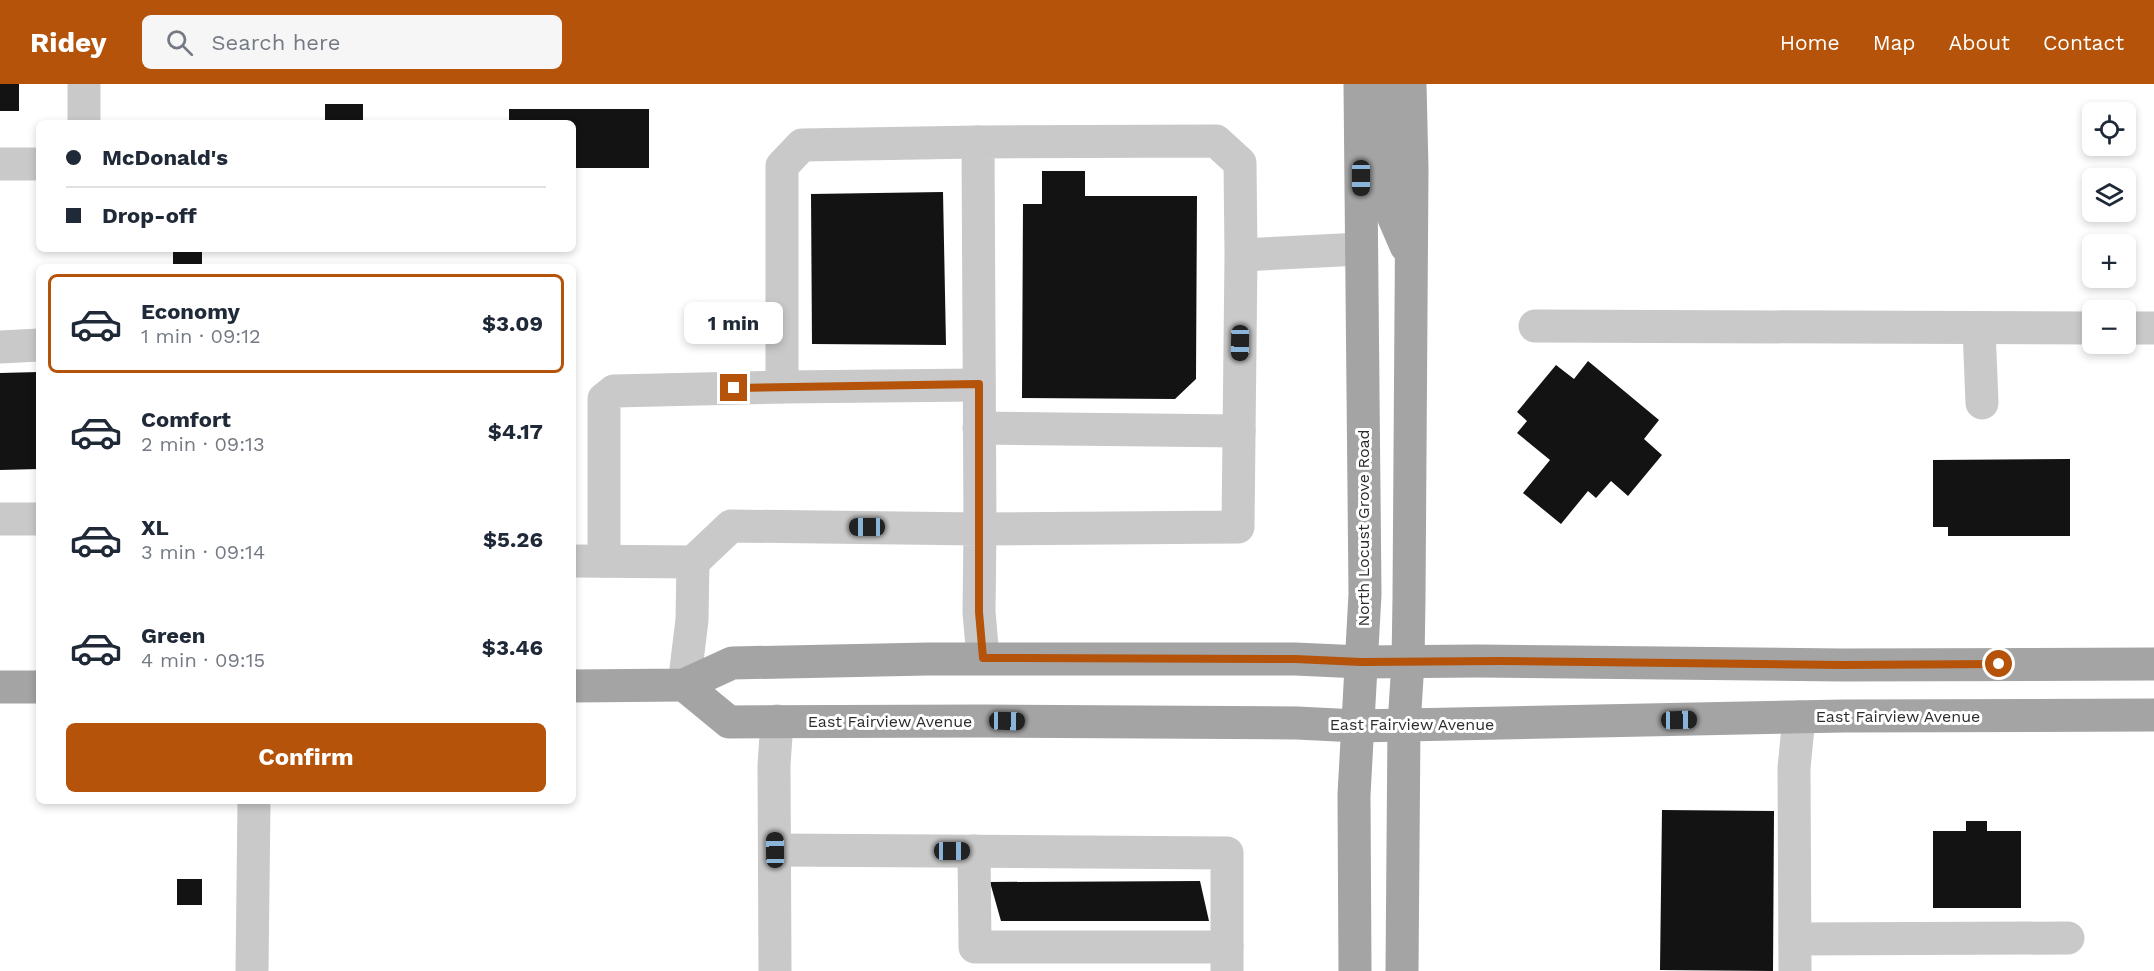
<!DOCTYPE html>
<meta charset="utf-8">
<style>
:root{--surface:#fff;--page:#f6f6f7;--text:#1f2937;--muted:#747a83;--line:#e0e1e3;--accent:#b45309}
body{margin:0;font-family:"Work Sans",sans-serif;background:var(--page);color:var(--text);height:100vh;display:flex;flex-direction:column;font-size:22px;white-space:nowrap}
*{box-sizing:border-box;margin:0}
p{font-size:20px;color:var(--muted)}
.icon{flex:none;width:33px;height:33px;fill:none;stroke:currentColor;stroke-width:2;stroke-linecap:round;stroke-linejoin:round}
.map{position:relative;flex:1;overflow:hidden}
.details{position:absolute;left:36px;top:180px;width:540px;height:540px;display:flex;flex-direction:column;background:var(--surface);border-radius:9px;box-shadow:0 3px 9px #0003}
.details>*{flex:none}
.guide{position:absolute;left:36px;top:36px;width:540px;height:132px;border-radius:9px;box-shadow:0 3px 9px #0003;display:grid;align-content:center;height:132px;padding:0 30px;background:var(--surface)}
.buttons{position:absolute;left:2082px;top:18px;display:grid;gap:12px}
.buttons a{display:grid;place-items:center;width:54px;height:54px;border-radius:9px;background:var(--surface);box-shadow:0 3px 9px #0003;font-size:30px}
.end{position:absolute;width:27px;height:27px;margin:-14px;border:8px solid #b45309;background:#fff;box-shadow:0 0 0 3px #fff}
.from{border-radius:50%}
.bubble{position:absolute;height:42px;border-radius:9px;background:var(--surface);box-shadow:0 3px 9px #0003;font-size:20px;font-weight:700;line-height:42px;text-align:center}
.car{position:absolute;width:18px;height:36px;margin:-18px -9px;border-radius:8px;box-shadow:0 0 4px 2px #0007;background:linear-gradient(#222 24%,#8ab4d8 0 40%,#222 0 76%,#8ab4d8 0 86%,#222 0)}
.guide b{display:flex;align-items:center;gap:21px;height:57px;font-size:22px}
.guide b+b{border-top:2px solid var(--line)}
.guide i{width:15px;height:15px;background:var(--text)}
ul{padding:10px 0 0;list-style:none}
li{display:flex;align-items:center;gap:18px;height:99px;margin:0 12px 9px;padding:0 18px;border:3px solid transparent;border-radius:9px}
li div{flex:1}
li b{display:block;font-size:22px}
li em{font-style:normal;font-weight:700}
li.on{border-color:var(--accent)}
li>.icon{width:54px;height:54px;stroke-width:1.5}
.action{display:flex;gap:12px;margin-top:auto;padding:12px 30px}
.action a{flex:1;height:69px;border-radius:9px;background:var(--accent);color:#fff;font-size:24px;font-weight:700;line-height:69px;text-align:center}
header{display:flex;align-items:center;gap:36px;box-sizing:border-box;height:84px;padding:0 30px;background:var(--accent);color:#fff}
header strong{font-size:28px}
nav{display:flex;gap:33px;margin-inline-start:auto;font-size:21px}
.search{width:420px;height:54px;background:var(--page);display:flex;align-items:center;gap:15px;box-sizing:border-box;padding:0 21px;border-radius:9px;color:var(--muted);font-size:22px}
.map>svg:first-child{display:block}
.building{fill:#131313}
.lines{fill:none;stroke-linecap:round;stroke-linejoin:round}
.minor{stroke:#c9c9c9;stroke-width:33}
.major{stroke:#a4a4a4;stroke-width:33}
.route{stroke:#b45309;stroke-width:8}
.labels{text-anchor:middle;stroke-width:6;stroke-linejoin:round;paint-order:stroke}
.street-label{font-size:16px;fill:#2c2c2c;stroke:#fff}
</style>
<header>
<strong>Ridey</strong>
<div class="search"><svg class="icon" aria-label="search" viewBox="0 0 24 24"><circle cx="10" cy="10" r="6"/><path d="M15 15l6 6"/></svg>Search here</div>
<nav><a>Home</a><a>Map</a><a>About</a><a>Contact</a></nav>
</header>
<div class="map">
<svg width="2154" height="887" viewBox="0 0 2154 887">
<rect width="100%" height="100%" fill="#fff"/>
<!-- building -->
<g class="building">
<rect x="0" y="0" width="19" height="27"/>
<rect x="325" y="20" width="38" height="19"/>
<path d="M509 25H649V84H573V39H509Z"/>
<path d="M1042 87H1085V112H1197L1196 295 1175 315 1022 314 1023 120H1042Z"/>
<path d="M943 108 946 261 812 260 811 110Z"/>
<rect x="173" y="165" width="29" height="18"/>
<path d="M1588 277 1659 336 1644 355 1662 371 1628 412 1611 397 1596 414 1588 407 1561 440 1523 409 1550 376 1517 349 1527 337 1517 328 1556 281 1574 295Z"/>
<path d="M39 288V385L0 386V289Z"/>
<path d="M2070 375V452H1948V443H1933V376Z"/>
<path d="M1662 726 1774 727 1773 887 1660 886Z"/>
<path d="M1966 737H1987V747H2021V824H1933V747H1966Z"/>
<rect x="177" y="795" width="25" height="26"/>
<path d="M1200 797 1209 837H1001L990 798Z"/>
</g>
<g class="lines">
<!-- minor -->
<g class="minor">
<path d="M84 39V2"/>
<path d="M978 58 802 61 782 82V303L979 301"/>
<path d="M0 80H39"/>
<path d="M1241 171 1240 79 1216 57 978 58 980 445 1238 443 1241 171 1361 165"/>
<path d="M1535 242 2092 244"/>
<path d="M1979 244 1982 319"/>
<path d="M2126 244H2154"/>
<path d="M0 263 39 261"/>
<path d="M979 344 1239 347"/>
<path d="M0 435H39"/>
<path d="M573 477 693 478 731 442 980 445 979 528 983 574"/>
<path d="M604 477V315L614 307 782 303"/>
<path d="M684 601 692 536 693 478"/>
<path d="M775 766 1227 769V887"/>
<path d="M974 767 975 863H1227"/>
<path d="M1795 855 2068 854"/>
<path d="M252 887 254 717"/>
<path d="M775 887 774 681 777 637"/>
<path d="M1795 887 1794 684 1799 633"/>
</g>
<!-- major -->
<g class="major">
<path d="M1385 0 1387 118 1406 162"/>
<path d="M684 601 729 638 985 637 1297 639 1357 642 1844 632 2154 631"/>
<path d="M573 602 684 601 732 579 928 575H1295L1361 578 1478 577 1841 581 2154 580"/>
<path d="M0 603H39"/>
<path d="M1355 887 1354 711 1365 510 1360 0"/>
<path d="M1402 887 1404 641 1408 578 1409 514 1412 85 1410 0"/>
</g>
</g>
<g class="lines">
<!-- route -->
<path class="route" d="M734 304 979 300V528L983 574 1295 575 1361 578 1501 577 1841 581 1999 580"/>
</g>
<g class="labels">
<!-- street labels -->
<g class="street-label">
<text transform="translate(1363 444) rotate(-90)" y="6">North Locust Grove Road</text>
<text x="1898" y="638">East Fairview Avenue</text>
<text x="890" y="643">East Fairview Avenue</text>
<text x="1412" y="646">East Fairview Avenue</text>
</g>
</g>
</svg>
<div class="buttons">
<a><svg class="icon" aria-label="locate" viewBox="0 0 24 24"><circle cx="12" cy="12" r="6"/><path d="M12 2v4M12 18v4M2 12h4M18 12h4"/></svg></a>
<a><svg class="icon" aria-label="layers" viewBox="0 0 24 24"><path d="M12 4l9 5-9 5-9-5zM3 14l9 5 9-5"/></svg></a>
<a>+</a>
<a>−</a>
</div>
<i class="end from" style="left:1999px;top:580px"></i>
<i class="end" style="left:734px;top:304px"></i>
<div class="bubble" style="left:684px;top:218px;width:99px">1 min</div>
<i class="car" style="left:1361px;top:94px;rotate:180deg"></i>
<i class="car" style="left:1240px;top:259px;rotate:181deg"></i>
<i class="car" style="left:867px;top:443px;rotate:270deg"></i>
<i class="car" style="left:1679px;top:636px;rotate:89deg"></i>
<i class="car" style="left:1007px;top:637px;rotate:91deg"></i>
<i class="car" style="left:775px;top:766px;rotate:359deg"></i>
<i class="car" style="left:952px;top:767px;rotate:90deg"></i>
<div class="guide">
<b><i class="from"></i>McDonald's</b>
<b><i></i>Drop-off</b>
</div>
<section class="details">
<ul>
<li class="on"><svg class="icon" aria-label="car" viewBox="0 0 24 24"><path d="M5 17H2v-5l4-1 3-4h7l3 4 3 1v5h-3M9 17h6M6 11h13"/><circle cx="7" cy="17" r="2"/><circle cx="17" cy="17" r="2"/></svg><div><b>Economy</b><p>1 min · 09:12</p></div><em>$3.09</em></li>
<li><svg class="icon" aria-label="car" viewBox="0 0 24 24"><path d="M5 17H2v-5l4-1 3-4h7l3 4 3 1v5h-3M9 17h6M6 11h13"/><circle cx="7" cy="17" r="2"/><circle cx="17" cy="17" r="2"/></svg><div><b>Comfort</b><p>2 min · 09:13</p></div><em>$4.17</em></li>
<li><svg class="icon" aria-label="car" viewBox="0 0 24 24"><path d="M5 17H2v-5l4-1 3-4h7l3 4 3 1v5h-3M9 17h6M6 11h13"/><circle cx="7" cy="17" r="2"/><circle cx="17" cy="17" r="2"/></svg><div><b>XL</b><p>3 min · 09:14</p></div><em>$5.26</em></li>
<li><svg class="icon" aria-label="car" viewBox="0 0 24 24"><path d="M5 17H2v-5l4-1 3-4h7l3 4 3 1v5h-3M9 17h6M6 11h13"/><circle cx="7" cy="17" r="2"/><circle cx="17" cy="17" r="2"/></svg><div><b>Green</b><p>4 min · 09:15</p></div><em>$3.46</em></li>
</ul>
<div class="action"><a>Confirm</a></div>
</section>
</div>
